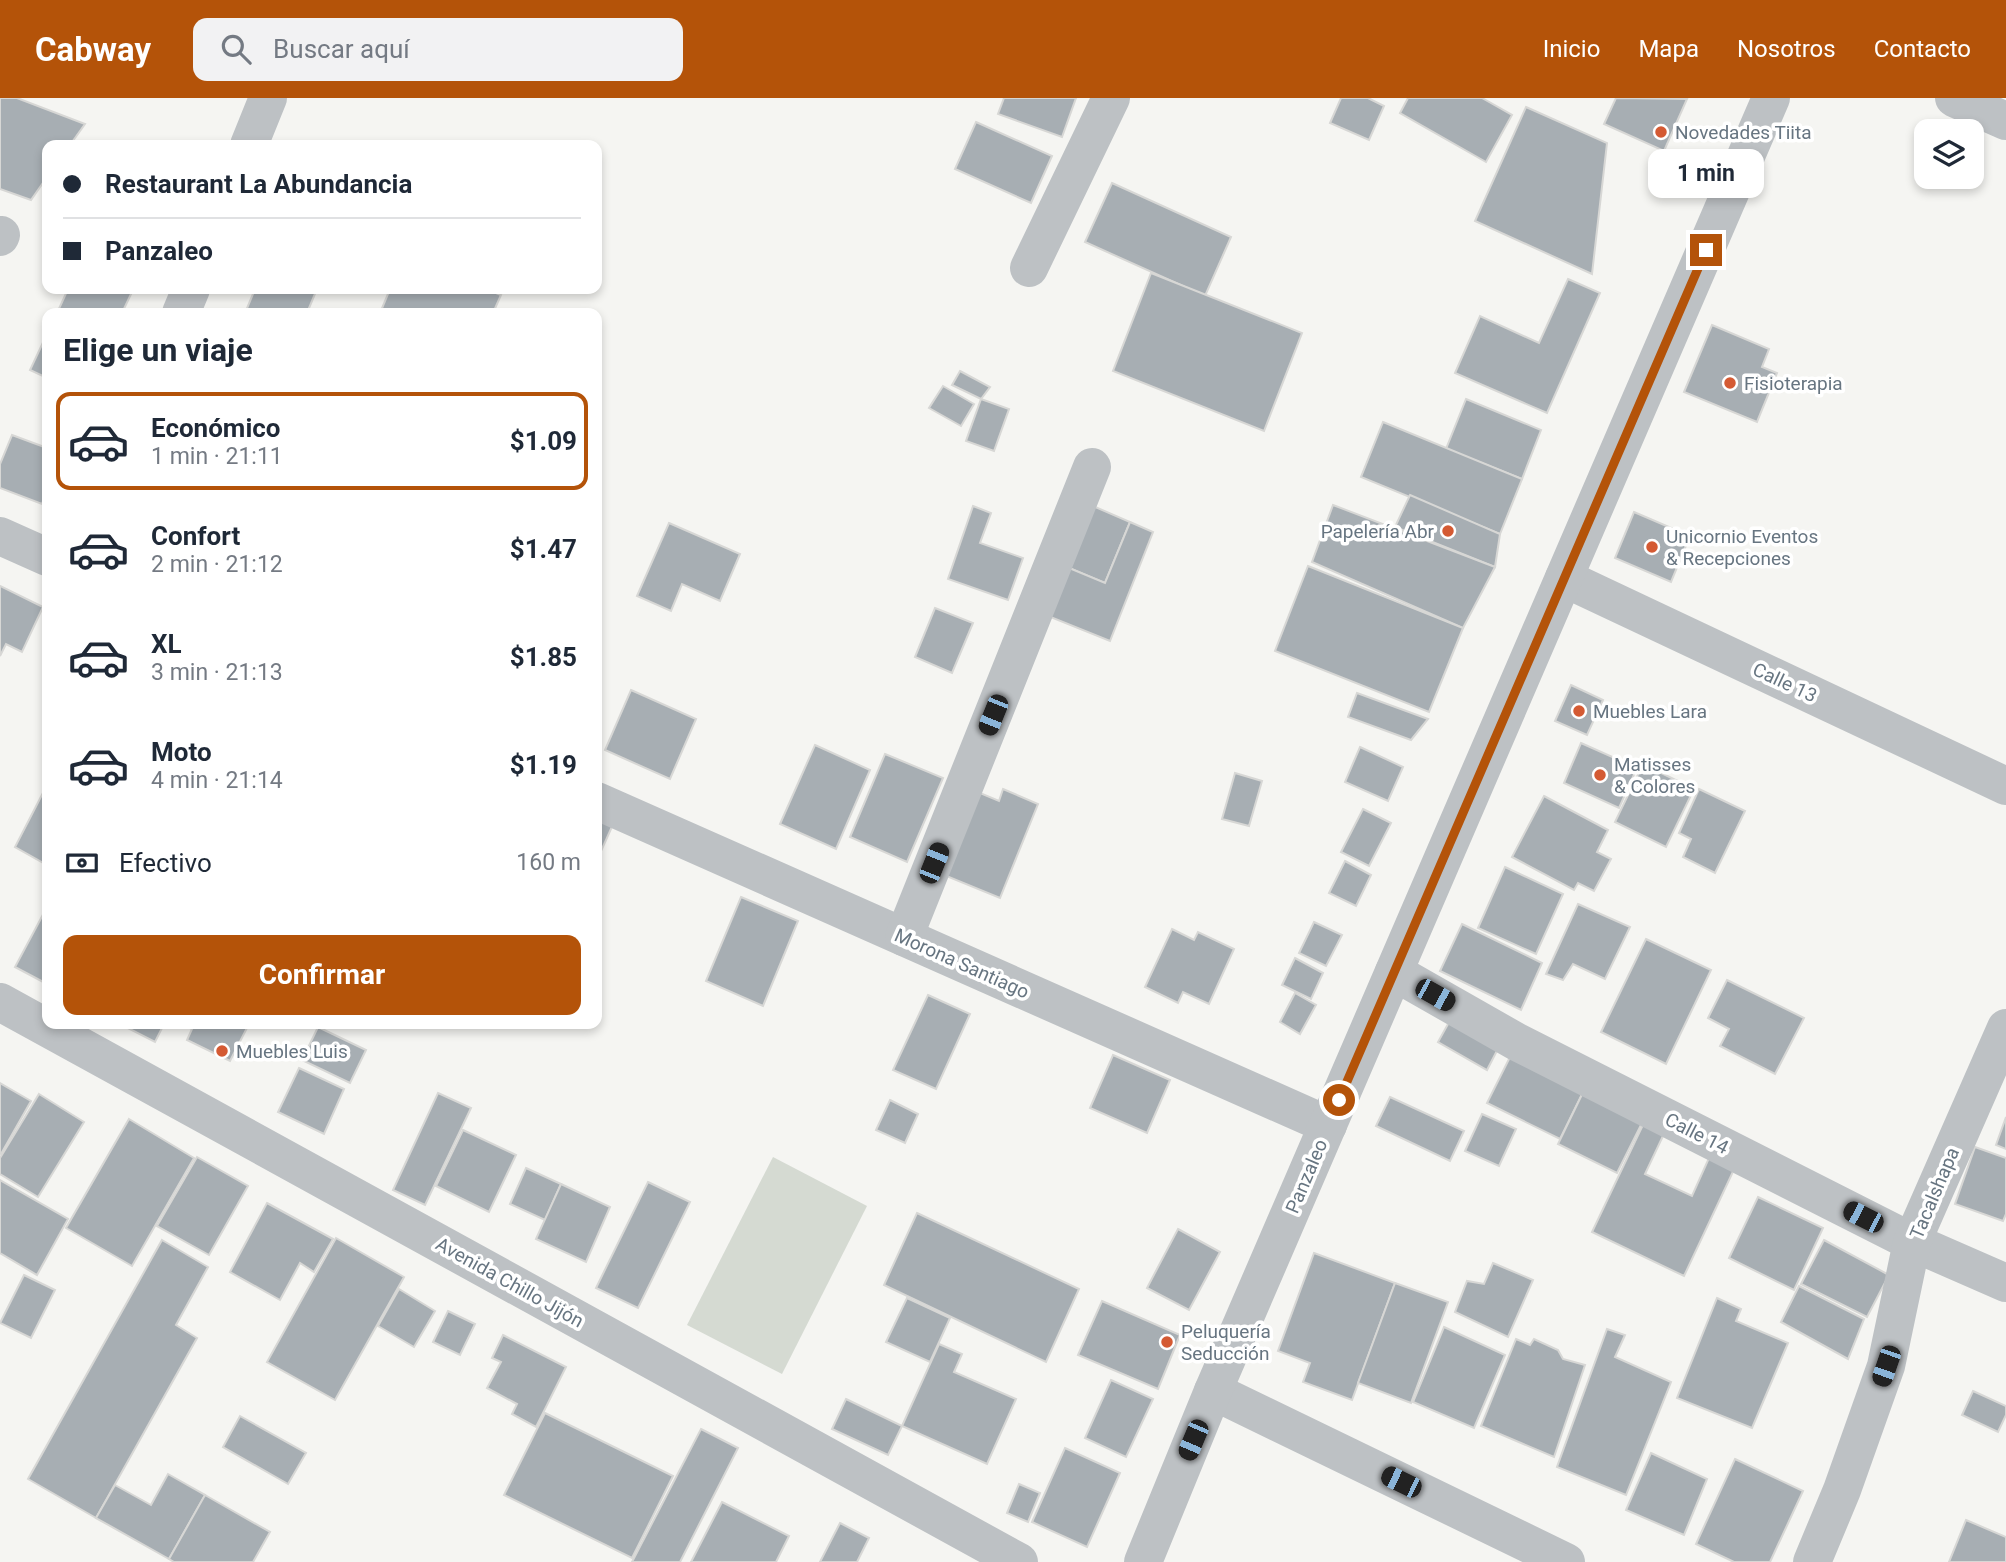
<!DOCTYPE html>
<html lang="es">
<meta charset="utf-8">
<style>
:root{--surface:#fff;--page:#f2f2f3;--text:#1f2937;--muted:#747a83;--line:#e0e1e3;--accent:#b45309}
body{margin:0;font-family:Roboto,sans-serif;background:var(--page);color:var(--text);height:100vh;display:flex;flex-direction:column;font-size:26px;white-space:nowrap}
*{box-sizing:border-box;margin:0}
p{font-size:23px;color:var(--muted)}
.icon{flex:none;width:38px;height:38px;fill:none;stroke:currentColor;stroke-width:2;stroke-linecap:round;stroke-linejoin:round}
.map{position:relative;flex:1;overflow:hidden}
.side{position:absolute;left:42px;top:210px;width:560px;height:721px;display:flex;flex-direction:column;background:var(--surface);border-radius:14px;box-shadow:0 4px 10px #0003}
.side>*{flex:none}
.hud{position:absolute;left:42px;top:42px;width:560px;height:154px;border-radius:14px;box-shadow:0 4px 10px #0003;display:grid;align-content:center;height:154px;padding:0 21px;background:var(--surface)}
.controls{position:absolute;left:1914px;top:21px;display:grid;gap:14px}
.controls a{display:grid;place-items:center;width:70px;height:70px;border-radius:14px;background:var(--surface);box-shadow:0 4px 10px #0003;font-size:35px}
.end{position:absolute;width:32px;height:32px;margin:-16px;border:9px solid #b45309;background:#fff;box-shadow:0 0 0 4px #fff}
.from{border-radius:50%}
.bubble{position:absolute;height:49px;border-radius:14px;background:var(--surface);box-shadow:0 4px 10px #0003;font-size:23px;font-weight:700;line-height:49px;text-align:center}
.car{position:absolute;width:21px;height:42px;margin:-21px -10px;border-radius:9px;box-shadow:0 0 5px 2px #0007;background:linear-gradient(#222 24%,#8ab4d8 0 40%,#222 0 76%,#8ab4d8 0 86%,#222 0)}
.hud b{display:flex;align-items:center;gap:24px;height:66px;font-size:26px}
.hud b+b{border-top:2px solid var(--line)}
.hud i{width:18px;height:18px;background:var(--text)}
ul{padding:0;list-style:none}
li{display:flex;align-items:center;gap:21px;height:98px;margin:0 14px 10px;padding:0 7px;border:4px solid transparent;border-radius:14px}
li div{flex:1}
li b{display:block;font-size:26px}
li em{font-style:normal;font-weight:700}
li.selected{border-color:var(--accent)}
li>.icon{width:63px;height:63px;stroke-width:1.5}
h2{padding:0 21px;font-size:32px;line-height:84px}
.pay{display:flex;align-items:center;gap:18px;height:77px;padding:0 21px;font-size:26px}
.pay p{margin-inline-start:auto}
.cta{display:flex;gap:14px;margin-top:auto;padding:14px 21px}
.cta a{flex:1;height:80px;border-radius:14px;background:var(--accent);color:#fff;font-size:28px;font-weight:700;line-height:80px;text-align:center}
header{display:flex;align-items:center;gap:42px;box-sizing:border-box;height:98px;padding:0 35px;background:var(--accent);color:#fff}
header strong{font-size:33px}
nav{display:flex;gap:38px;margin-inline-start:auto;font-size:24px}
.search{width:490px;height:63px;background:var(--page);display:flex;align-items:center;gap:18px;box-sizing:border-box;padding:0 24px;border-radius:14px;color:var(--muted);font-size:26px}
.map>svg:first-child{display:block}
.green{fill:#d5dad2}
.building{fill:#a7aeb3;stroke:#d7d7d5;stroke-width:2}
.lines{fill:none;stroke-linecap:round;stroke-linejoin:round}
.minor{stroke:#bdc1c4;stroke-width:38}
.route{stroke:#b45309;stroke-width:9}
.poi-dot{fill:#d45a33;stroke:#fff;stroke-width:2.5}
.labels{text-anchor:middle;stroke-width:7;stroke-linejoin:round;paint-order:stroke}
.poi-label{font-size:19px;fill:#677581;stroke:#fff;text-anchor:start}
.street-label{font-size:19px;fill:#677581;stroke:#fff}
</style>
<header>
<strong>Cabway</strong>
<div class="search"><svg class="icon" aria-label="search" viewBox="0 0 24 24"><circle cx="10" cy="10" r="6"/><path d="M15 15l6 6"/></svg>Buscar aquí</div>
<nav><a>Inicio</a><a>Mapa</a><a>Nosotros</a><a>Contacto</a></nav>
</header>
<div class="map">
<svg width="2006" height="1464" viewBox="0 0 2006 1464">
<rect width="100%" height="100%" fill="#f5f5f2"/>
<!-- green -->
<path class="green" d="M773 1059 867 1108 782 1276 687 1227Z"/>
<!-- building -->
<g class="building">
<path d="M0 0H17L85 26 70 47H47V79L31 102 0 91Z"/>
<path d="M1004 0H1076L1062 39 998 16Z"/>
<path d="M1341 0H1368L1384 8 1369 42 1330 25Z"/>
<path d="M1408 0H1482L1512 17 1486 64 1400 15Z"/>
<path d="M1616 0 1687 1 1664 53 1604 26Z"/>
<path d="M1526 9 1607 45 1592 176 1475 123Z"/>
<path d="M976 24 1052 58 1031 105 955 71Z"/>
<path d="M1112 85 1231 139 1205 198 1085 144Z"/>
<path d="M1151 175 1302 235 1264 333 1113 273Z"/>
<path d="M1568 181 1600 195 1547 315 1455 275 1480 218 1539 245Z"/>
<path d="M68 191H124L132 194 122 215H57Z"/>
<path d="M255 191H317L307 215H245Z"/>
<path d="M390 191H486L501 197 493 215H380Z"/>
<path d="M1712 227 1769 251 1762 269 1777 275 1757 324 1684 294Z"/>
<path d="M47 236V280L30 272Z"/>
<path d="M960 273 990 289 981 301 952 287Z"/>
<path d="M943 288 974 306 961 328 929 310Z"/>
<path d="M981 301 1009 311 994 353 966 343Z"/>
<path d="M1466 301 1541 332 1522 381 1446 351Z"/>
<path d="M1383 324 1522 381 1500 436 1361 379Z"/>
<path d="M12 337 47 350V392L42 406 0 390V366Z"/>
<path d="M1410 397 1500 436 1495 469 1395 429Z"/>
<path d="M1086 405 1130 424 1105 485 1062 467Z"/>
<path d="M1333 407 1495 469 1463 530 1312 464Z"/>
<path d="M973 408 991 415 980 445 1023 460 1008 502 948 481Z"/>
<path d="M1634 414 1690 438 1671 484 1615 460Z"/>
<path d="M1130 424 1153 434 1110 543 1043 516 1062 467 1105 485Z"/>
<path d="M669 425 740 456 720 503 682 486 671 513 637 498Z"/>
<path d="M1308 468 1463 530 1429 614 1275 553Z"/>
<path d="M0 488 43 509 22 554 6 546 0 558Z"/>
<path d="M935 510 973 525 952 575 915 559Z"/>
<path d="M1571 587 1603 602 1587 637 1555 623Z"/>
<path d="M631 592 696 621 670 681 605 652Z"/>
<path d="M1357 595 1428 621 1411 642 1348 619Z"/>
<path d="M1581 645 1637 670 1619 710 1564 685Z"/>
<path d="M815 647 870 672 836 751 780 726Z"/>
<path d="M1360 649 1403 669 1388 703 1345 684Z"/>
<path d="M885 656 943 680 907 764 850 739Z"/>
<path d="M1643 666 1694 691 1666 749 1615 724Z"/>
<path d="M1235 675 1262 683 1249 728 1222 721Z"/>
<path d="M47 687V767L15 749Z"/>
<path d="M1003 691 1038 706 1000 800 939 775 973 692 999 703Z"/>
<path d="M1699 691 1745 713 1715 775 1683 759 1691 741 1679 735Z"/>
<path d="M1544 698 1608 732 1597 754 1611 761 1594 793 1578 785 1574 792 1512 759Z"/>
<path d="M1363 711 1391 725 1369 768 1341 754Z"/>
<path d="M597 714 615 722 597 762Z"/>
<path d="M1345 763 1371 777 1356 808 1329 795Z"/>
<path d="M1505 769 1563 796 1536 856 1478 830Z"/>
<path d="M741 799 798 823 763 908 706 883Z"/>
<path d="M1578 806 1630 829 1605 881 1573 866 1563 882 1546 876Z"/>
<path d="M47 809V886L15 869Z"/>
<path d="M1314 824 1342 837 1326 868 1299 855Z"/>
<path d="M1462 826 1542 865 1521 912 1440 873Z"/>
<path d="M1172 831 1194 842 1198 834 1234 851 1209 906 1183 894 1178 905 1145 889Z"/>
<path d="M1646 841 1711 872 1666 966 1601 934Z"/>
<path d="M1295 860 1323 875 1311 901 1282 887Z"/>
<path d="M1727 882 1804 920 1775 976 1720 948 1729 931 1708 920Z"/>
<path d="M1295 895 1316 907 1300 936 1280 924Z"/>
<path d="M928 897 970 916 936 991 893 972Z"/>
<path d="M1453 917 1502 943 1487 972 1438 944Z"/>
<path d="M120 926H164L155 944Z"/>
<path d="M181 926H249L230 963 187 942 192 931Z"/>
<path d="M318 929 366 952 350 985 302 962Z"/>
<path d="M1517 945 1589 982 1560 1041 1487 1005Z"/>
<path d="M1113 957 1170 982 1147 1035 1090 1010Z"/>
<path d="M299 970 344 991 324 1036 278 1014Z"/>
<path d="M1589 982 1649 1011 1617 1075 1558 1046Z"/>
<path d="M0 985 31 1003 1 1056 0 1055Z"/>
<path d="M438 995 471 1010 425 1107 393 1092Z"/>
<path d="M39 996 84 1024 38 1099 0 1076V1060Z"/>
<path d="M1390 999 1464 1033 1450 1063 1376 1028Z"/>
<path d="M890 1002 918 1016 905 1045 876 1032Z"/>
<path d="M1650 1012 1671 1021 1645 1076 1692 1098 1713 1051 1738 1063 1684 1178 1592 1134Z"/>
<path d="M1482 1016 1516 1031 1499 1068 1465 1053Z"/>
<path d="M2006 1019V1051L1996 1047Z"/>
<path d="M129 1021 194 1060 132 1168 66 1130Z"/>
<path d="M463 1032 516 1057 489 1114 436 1088Z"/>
<path d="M1975 1049 2006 1060V1116L2003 1123 1955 1106Z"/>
<path d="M197 1059 248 1088 209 1157 157 1128Z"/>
<path d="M526 1070 561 1086 545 1122 510 1106Z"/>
<path d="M0 1082 68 1121 37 1177 0 1155Z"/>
<path d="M648 1084 690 1104 638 1210 596 1190Z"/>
<path d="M561 1086 610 1109 586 1164 536 1141Z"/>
<path d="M1758 1099 1823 1130 1794 1192 1729 1160Z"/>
<path d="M267 1105 333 1141 314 1174 300 1165 280 1202 230 1174Z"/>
<path d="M917 1115 1079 1191 1046 1264 884 1187Z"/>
<path d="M1178 1131 1220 1154 1189 1212 1147 1190Z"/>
<path d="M336 1140 404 1179 335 1302 267 1264Z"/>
<path d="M162 1142 208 1169 176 1227 197 1240 96 1420 28 1381Z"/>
<path d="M1824 1142 1889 1177 1867 1219 1801 1186Z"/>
<path d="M1314 1155 1395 1185 1352 1302 1303 1284 1310 1265 1278 1253Z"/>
<path d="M1493 1165 1533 1182 1508 1239 1455 1214 1467 1183 1484 1186Z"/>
<path d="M24 1177 55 1192 31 1240 0 1225Z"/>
<path d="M1395 1185 1448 1204 1411 1305 1358 1285Z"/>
<path d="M1799 1188 1864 1221 1848 1261 1781 1224Z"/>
<path d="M399 1191 435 1213 414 1249 378 1228Z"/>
<path d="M907 1200 950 1220 930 1264 886 1244Z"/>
<path d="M1717 1200 1741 1211 1736 1223 1788 1245 1752 1330 1677 1300Z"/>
<path d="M1102 1203 1180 1237 1158 1291 1078 1257Z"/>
<path d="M448 1213 475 1226 460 1257 433 1244Z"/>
<path d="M1444 1229 1505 1257 1474 1330 1413 1304Z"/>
<path d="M1607 1231 1625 1237 1615 1259 1671 1284 1626 1397 1557 1369Z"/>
<path d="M503 1237 566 1269 536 1329 512 1316 517 1306 487 1290 501 1264 492 1260Z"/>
<path d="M1516 1241 1530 1247 1534 1241 1558 1252 1563 1261 1585 1267 1554 1359 1481 1328Z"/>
<path d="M939 1246 962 1256 954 1274 1016 1301 987 1366 902 1328Z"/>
<path d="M1111 1282 1153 1301 1126 1359 1085 1340Z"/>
<path d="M1973 1293 2006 1308V1317L1998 1334 1962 1317Z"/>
<path d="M846 1301 902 1328 888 1357 832 1331Z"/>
<path d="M545 1315 673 1378 632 1460 504 1397Z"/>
<path d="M240 1318 306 1355 288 1386 223 1349Z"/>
<path d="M701 1331 738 1350 680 1464H632Z"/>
<path d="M1065 1350 1120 1375 1087 1449 1032 1424Z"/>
<path d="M1651 1355 1707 1381 1684 1437 1626 1412Z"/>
<path d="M1735 1361 1803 1393 1770 1464H1734L1696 1446Z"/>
<path d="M168 1376 205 1397 169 1461 96 1420 115 1387 151 1407Z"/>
<path d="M1019 1386 1040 1395 1028 1424 1007 1415Z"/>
<path d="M205 1397 270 1434 253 1464H174L169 1461Z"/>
<path d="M722 1404 789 1438 776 1464H691Z"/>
<path d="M1966 1422 2006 1439V1464H1949Z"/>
<path d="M840 1425 869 1440 857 1464H820Z"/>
</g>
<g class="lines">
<!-- minor -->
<g class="minor">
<path d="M1954 0 2006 23"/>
<path d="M249 47 268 0"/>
<path d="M0 139 1 137"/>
<path d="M1029 170 1111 0"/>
<path d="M181 215 191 191"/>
<path d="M0 438 47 459"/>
<path d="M1564 480 2006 688"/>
<path d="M597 703 1328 1027"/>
<path d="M904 839 1092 369"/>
<path d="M1394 874 1517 944 1912 1144 2006 1185"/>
<path d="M0 904 1019 1464"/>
<path d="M1213 1293 1566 1464"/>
<path d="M1143 1464 1213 1293 1771 0"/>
<path d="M1812 1464 1842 1392 1886 1268 1912 1144 2006 930"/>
</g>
</g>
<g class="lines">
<!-- route -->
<path class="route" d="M1339 1002 1706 152"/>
</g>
<!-- markers -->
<g class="poi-dot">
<circle cx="1661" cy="34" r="7"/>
<circle cx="1730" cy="285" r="7"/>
<circle cx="1448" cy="433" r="7"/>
<circle cx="1652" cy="449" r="7"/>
<circle cx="1579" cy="613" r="7"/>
<circle cx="1600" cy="677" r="7"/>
<circle cx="222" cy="953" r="7"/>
<circle cx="1167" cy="1244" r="7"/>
</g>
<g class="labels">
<!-- poi labels -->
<g class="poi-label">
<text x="1675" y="41">Novedades Tiita</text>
<text x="1744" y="292">Fisioterapia</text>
<text x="1434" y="440" text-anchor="end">Papelería Abr</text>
<text x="1666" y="445">Unicornio Eventos<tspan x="1666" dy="22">&amp; Recepciones</tspan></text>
<text x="1593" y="620">Muebles Lara</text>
<text x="1614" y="673">Matisses<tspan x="1614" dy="22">&amp; Colores</tspan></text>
<text x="236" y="960">Muebles Luis</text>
<text x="1181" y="1240">Peluquería<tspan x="1181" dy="22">Seducción</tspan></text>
</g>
<!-- street labels -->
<g class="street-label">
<text transform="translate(1785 584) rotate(25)" y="7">Calle 13</text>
<text transform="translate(962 865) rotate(24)" y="7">Morona Santiago</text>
<text transform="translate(1697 1035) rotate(27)" y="7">Calle 14</text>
<text transform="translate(1306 1078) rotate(-67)" y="7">Panzaleo</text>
<text transform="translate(1934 1095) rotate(-67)" y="7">Tacalshapa</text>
<text transform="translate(510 1184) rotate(29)" y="7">Avenida Chillo Jijón</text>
</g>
</g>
</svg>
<div class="controls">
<a><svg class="icon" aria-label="layers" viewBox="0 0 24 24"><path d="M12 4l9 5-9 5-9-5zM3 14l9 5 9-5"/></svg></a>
</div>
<i class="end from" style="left:1339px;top:1002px"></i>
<i class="end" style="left:1706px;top:152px"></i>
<div class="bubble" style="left:1648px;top:51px;width:116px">1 min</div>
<i class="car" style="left:993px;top:617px;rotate:202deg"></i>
<i class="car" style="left:934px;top:765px;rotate:22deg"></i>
<i class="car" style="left:1435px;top:897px;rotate:119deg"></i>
<i class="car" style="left:1863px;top:1119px;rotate:297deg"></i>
<i class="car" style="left:1886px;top:1268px;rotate:199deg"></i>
<i class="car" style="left:1193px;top:1342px;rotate:203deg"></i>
<i class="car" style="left:1401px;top:1384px;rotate:296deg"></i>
<div class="hud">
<b><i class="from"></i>Restaurant La Abundancia</b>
<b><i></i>Panzaleo</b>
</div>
<section class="side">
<h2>Elige un viaje</h2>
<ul>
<li class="selected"><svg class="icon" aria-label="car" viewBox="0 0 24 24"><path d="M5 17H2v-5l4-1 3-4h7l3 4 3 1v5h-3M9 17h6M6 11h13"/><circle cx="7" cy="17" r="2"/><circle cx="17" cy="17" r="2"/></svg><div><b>Económico</b><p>1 min · 21:11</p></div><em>$1.09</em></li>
<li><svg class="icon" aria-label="car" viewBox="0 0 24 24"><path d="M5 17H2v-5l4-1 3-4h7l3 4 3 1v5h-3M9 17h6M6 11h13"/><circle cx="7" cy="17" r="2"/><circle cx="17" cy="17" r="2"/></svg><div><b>Confort</b><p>2 min · 21:12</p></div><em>$1.47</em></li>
<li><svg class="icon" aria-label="car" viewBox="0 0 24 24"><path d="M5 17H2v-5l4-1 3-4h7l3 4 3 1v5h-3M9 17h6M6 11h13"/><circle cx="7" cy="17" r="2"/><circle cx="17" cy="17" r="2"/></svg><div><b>XL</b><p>3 min · 21:13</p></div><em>$1.85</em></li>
<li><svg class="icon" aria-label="car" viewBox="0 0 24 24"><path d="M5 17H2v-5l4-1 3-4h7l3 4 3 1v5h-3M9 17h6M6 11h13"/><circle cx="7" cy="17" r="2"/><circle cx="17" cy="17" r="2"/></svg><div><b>Moto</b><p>4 min · 21:14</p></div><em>$1.19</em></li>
</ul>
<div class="pay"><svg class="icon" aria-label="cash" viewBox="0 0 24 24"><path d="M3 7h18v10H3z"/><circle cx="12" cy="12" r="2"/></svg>Efectivo<p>160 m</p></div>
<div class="cta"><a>Confirmar</a></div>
</section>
</div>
